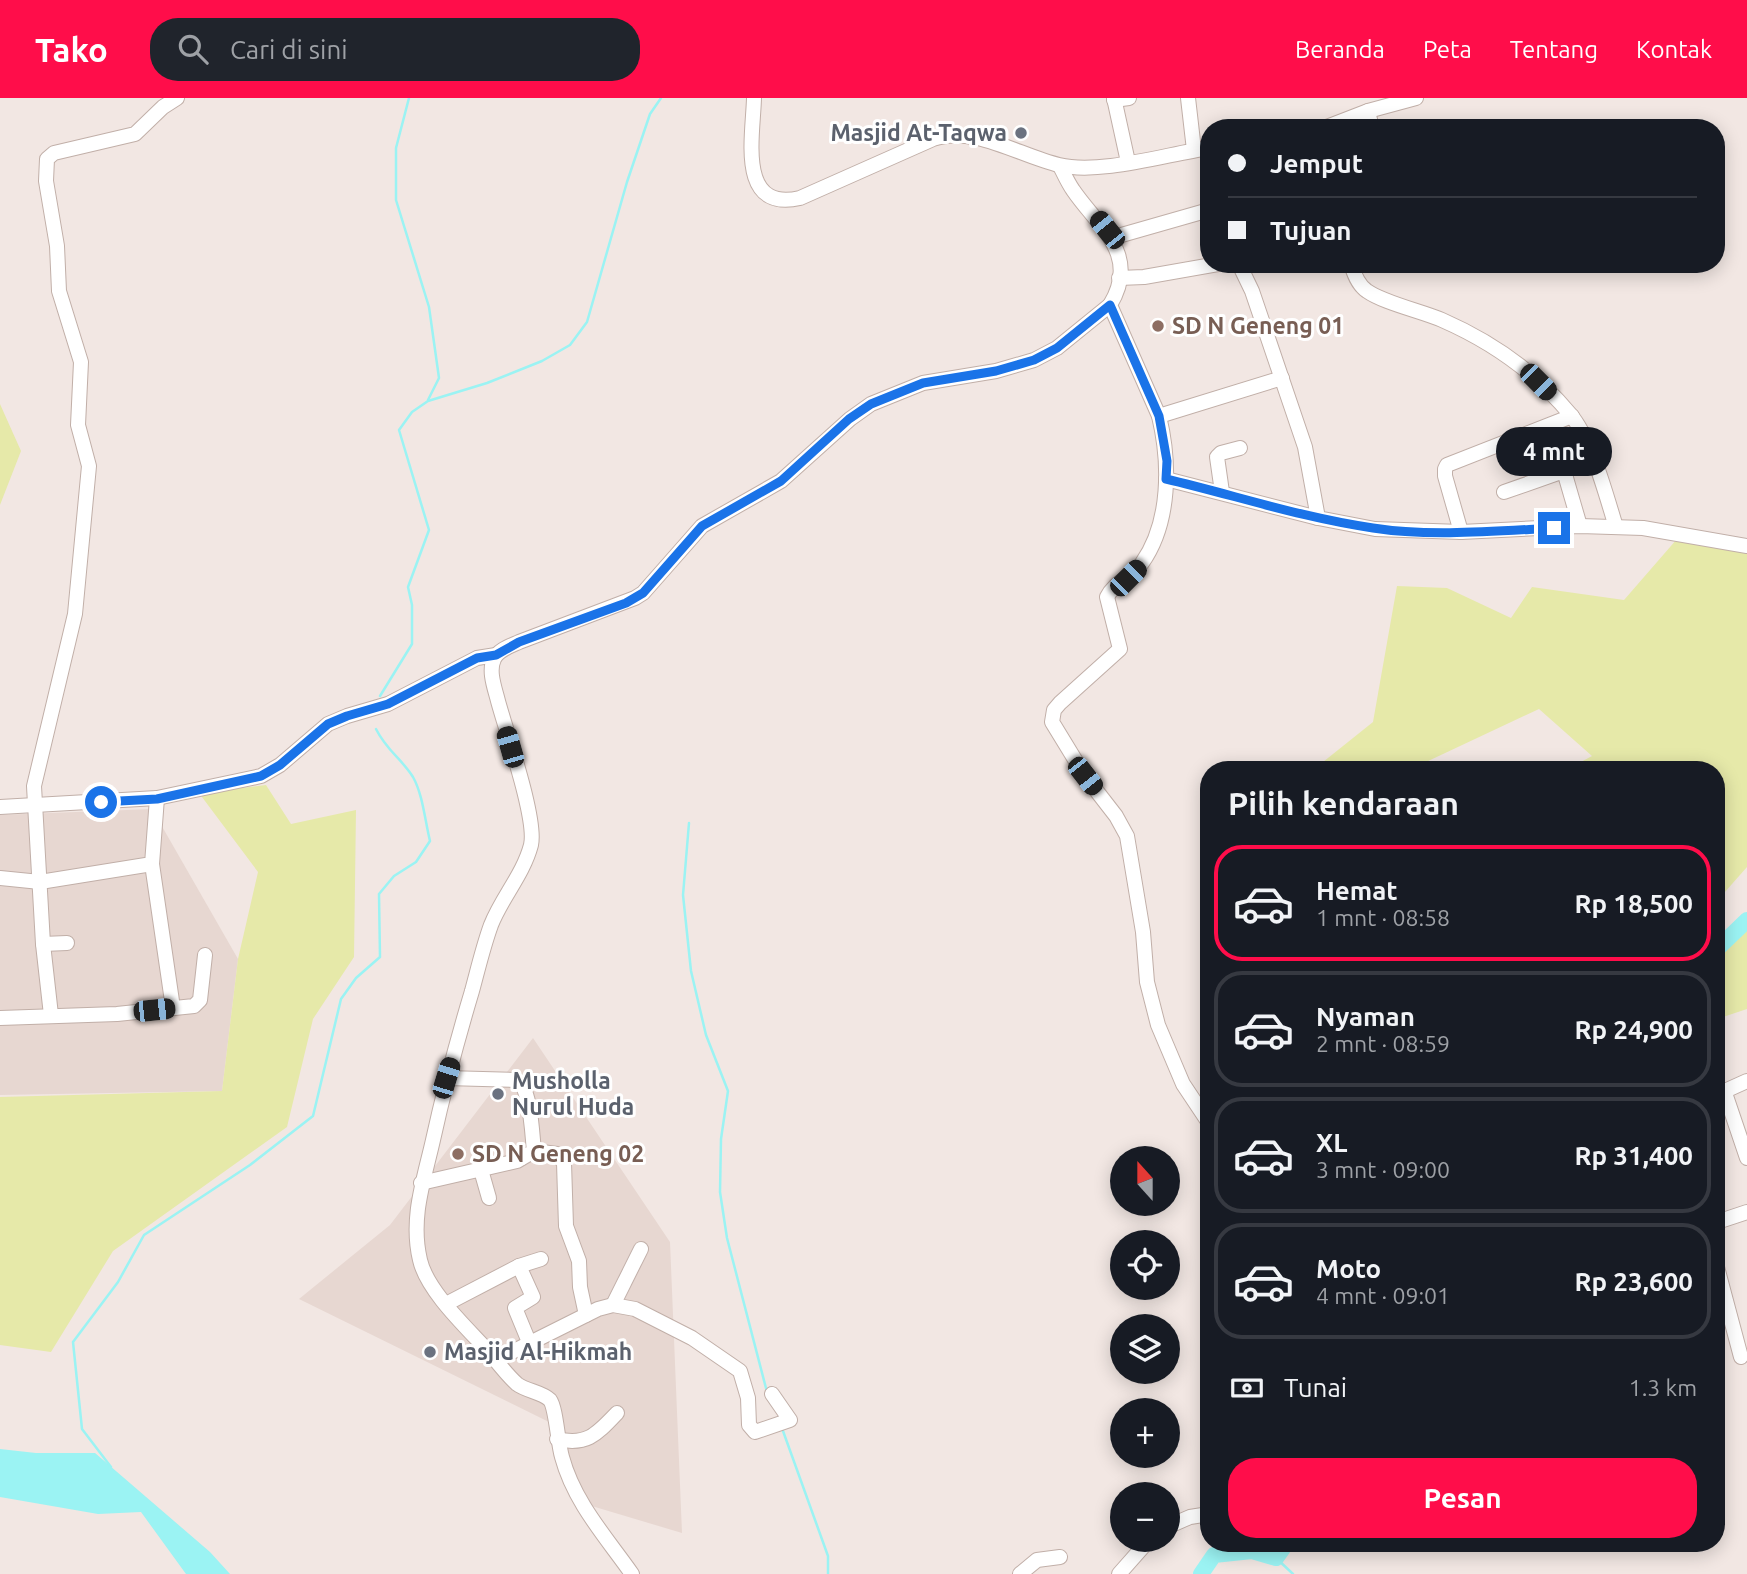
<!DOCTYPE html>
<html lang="id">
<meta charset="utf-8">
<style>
:root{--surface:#171b24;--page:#20242c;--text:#f1f3f6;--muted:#9ea1a6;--line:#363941;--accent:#ff0d4a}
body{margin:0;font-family:Ubuntu,sans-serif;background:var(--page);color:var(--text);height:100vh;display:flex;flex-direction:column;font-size:26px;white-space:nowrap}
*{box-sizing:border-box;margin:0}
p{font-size:23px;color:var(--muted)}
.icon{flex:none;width:38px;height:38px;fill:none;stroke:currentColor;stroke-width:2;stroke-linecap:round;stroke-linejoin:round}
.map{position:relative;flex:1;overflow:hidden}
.drawer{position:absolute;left:1200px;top:663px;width:525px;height:791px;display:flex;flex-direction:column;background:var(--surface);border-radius:28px;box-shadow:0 4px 18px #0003}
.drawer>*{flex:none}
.guide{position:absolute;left:1200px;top:21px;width:525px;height:154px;border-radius:28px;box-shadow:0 4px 18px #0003;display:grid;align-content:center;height:154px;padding:0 28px;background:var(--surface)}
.needle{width:46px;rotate:339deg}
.fabs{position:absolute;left:1110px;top:1048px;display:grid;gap:14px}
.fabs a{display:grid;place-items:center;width:70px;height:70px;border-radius:50%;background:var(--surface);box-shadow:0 4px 18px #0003;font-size:35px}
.end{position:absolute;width:32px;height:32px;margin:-16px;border:9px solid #1a73e8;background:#fff;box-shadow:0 0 0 4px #fff}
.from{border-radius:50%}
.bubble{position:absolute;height:49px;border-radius:24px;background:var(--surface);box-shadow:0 4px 18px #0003;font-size:23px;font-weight:700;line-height:49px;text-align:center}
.car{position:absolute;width:21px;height:42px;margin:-21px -10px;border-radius:9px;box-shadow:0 0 5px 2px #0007;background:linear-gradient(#222 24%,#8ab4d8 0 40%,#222 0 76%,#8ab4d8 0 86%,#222 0)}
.guide b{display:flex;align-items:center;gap:24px;height:66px;font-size:26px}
.guide b+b{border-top:2px solid var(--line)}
.guide i{width:18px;height:18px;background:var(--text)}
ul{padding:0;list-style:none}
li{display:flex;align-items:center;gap:21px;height:116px;margin:0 14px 10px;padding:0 14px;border:4px solid var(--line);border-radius:28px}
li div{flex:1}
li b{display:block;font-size:26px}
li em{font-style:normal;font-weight:700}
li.selected{border-color:var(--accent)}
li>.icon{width:63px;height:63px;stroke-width:1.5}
h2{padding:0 28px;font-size:32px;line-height:84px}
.pay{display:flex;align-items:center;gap:18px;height:77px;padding:0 28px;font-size:26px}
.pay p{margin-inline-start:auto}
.primary-button{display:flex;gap:14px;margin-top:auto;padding:14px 28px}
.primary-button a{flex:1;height:80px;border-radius:28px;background:var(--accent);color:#fff;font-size:28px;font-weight:700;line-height:80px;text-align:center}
header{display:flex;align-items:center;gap:42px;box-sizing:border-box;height:98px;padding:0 35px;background:var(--accent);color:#fff}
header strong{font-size:33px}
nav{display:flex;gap:38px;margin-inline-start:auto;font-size:24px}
.search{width:490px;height:63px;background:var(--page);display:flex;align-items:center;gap:18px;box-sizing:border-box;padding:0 24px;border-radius:28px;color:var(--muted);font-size:26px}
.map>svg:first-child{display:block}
.residential{fill:#e7d7d1}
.green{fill:#e6e9a9}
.water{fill:#9bf3f3}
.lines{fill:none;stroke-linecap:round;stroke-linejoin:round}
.stream{stroke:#9bf3f3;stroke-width:2.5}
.river{stroke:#9bf3f3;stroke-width:16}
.minor-casing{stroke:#c1afa8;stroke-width:16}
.minor{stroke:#fff;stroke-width:14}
.route{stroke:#1a73e8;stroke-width:9}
.worship-dot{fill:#6b7280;stroke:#fff;stroke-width:2.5}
.education-dot{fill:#8d6e63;stroke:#fff;stroke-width:2.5}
.labels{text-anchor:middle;stroke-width:6;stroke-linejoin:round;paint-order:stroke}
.worship-label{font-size:23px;font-weight:bold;fill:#5b616d;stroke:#fff;text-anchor:start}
.education-label{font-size:23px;font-weight:bold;fill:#785e54;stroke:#fff;text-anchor:start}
</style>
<header>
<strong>Tako</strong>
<div class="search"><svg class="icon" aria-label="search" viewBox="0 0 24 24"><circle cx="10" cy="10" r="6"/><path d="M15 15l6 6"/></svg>Cari di sini</div>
<nav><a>Beranda</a><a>Peta</a><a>Tentang</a><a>Kontak</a></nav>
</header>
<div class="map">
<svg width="1747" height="1476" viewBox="0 0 1747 1476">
<rect width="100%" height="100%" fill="#f2e7e3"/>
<!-- residential -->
<g class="residential">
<path d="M152 711 238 861 222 993 0 997V717Z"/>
<path d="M533 940 670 1144 682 1435 575 1403 551 1325 299 1201 390 1127Z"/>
</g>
<!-- green -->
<g class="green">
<path d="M0 306 21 353 0 407Z"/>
<path d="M1677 441 1747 454V769L1717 803V672H1566L1592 658 1539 611 1409 672H1313L1373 624 1397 488 1447 490 1511 520 1532 489 1624 502Z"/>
<path d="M266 687 291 726 356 712 354 859 313 921 287 1029 113 1153 51 1254 0 1247V999L222 993 238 861 258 774 199 695Z"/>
<path d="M1747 828V911L1717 921V863Z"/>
</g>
<!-- water -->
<path class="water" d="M0 1351 36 1355H95L210 1454 230 1476H186L141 1414 98 1416 0 1399Z"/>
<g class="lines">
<!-- stream -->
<g class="stream">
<path d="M409 0 396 50V102L429 209 439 280 428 302"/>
<path d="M380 598 412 546V507L408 489 429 432 399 332 412 314 428 303 487 285 542 263 570 247 587 224 627 84 650 16 661 0"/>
<path d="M689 725 683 797 691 873 706 937 728 993 721 1041 720 1094 727 1140 767 1294"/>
<path d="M783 1333 828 1458V1476"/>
<path d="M111 1369 82 1331 73 1244 118 1184 144 1137 250 1067 313 1018 341 901 356 880 380 859 379 796 394 778 416 764 430 743C425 723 423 697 413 679 401 660 387 653 376 631"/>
<path d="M1276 1460 1293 1476"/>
</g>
<!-- river -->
<g class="river">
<path d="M1717 851 1747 822"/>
<path d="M1201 1476 1214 1457 1252 1453 1276 1460 1286 1446"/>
</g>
<!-- minor casing -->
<g class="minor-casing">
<g id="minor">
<path d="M754 0C753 39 737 114 800 100L933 41C974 27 1020 58 1059 67 1100 77 1167 56 1209 50"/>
<path d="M1114 0 1128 64"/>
<path d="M1188 0 1194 52"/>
<path d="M1114 2 1129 0"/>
<path d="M1368 13 1372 30"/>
<path d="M1324 30 1368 13 1416 0"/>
<path d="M1060 68C1064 76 1068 85 1073 92 1098 129 1141 156 1110 207L1159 318 1282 280"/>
<path d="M1111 140 1209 112"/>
<path d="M1239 166 1252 193 1305 349 1318 420 1375 431 1461 434 1580 428 1643 430 1747 448"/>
<path d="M1351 166C1354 176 1358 187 1367 193 1384 205 1421 213 1442 222 1490 243 1536 275 1570 316 1592 342 1606 397 1616 429"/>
<path d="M1119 180 1144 179 1218 166"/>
<path d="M1159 318C1170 364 1171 424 1142 465 1132 479 1114 484 1107 499L1120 551 1060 605 1054 612 1052 624 1085 678 1116 718 1127 738 1143 834 1147 884 1158 927 1183 986 1209 1025"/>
<path d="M1564 373 1594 361"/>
<path d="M1166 381 1318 420"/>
<path d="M1222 394 1217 359 1221 355 1240 350"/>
<path d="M1504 394 1564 373 1580 428"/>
<path d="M1461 434 1445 378V371L1447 367 1572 318"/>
<path d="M0 709 157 700 261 678 280 667 328 626 347 618 388 606 477 560 496 557"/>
<path d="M152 766 173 910"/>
<path d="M0 780 40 784 152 766 157 700"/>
<path d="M43 846 67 845"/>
<path d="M51 917 43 846 34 688 75 516 89 368 78 327 81 264 59 193 57 148 46 83 47 61 54 55 135 36 163 9 177 0"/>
<path d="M0 920 117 916 194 908 200 902 205 857"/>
<path d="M1747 983 1727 992 1726 998 1747 1060"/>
<path d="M534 1053 557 1056 564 1065 566 1128 579 1163 580 1189 586 1217"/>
<path d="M481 1072 489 1100"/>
<path d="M421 1085 517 1063 534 1053C532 1036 531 990 517 982L446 980"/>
<path d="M1717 1124 1747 1114"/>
<path d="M519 1168 533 1199 515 1210 529 1244"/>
<path d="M1717 1169 1741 1259"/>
<path d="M446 1206 519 1168 541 1161"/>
<path d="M613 1207 641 1151"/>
<path d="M496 1262 598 1211 613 1207 635 1211 692 1240 740 1273 748 1300 749 1327 755 1334 790 1322 772 1296"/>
<path d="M557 1341C587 1348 597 1336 617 1315"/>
<path d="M1167 1429 1190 1419 1209 1416"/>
<path d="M632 1476C606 1439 574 1404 562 1359 558 1346 556 1310 550 1302 542 1294 526 1293 517 1286 507 1277 498 1265 489 1254 467 1230 427 1193 420 1162 410 1120 424 1082 433 1042 444 992 457 943 472 893 478 871 483 849 491 827 502 799 523 777 531 747 537 721 506 633 498 603 495 591 488 573 494 561 498 552 510 548 519 544L635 500 643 495 702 428 781 383 850 321 871 306 923 285 996 273 1034 262 1057 250 1110 207"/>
<path d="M1020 1476 1037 1462 1060 1459"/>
<path d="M1119 1476 1149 1442"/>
</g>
</g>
<!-- minor -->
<use href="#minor" class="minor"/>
</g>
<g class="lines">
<!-- route -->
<path class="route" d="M101 704 157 701 261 678 280 667 328 626 347 618 388 606 477 560 496 557 519 544 626 505 643 495 702 428 781 383 849 321 871 306 923 285 996 273 1034 262 1057 250 1110 207 1159 318 1167 363 1166 381C1234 397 1303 420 1373 430 1429 439 1497 433 1554 430"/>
</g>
<!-- markers -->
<g class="worship-dot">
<circle cx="1021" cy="35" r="7"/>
<circle cx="498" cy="996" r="7"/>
<circle cx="430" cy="1254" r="7"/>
</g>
<g class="education-dot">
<circle cx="1158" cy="228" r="7"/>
<circle cx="458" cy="1056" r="7"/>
</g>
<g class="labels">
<!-- worship labels -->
<g class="worship-label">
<text x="1007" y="43" text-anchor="end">Masjid At-Taqwa</text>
<text x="512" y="991">Musholla<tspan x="512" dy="26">Nurul Huda</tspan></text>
<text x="444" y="1262">Masjid Al-Hikmah</text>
</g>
<!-- education labels -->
<g class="education-label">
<text x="1172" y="236">SD N Geneng 01</text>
<text x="472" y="1064">SD N Geneng 02</text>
</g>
</g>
</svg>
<div class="fabs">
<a><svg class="needle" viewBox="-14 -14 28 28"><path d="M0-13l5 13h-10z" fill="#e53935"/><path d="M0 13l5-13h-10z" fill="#9ea1a6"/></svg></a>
<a><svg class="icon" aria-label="locate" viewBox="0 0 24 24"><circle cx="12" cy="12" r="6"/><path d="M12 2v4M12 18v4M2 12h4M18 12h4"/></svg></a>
<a><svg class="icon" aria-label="layers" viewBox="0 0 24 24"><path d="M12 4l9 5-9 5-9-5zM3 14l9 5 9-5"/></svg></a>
<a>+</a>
<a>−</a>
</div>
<i class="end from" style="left:101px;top:704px"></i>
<i class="end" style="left:1554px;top:430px"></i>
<div class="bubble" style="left:1496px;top:329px;width:116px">4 mnt</div>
<i class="car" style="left:1107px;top:132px;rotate:321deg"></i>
<i class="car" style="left:1538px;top:284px;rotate:135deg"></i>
<i class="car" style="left:1128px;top:480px;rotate:45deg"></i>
<i class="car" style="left:510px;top:649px;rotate:344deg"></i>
<i class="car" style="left:1085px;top:678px;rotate:142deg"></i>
<i class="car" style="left:154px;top:912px;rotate:84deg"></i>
<i class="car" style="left:446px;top:980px;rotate:17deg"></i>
<div class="guide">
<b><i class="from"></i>Jemput</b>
<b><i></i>Tujuan</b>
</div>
<section class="drawer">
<h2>Pilih kendaraan</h2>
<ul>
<li class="selected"><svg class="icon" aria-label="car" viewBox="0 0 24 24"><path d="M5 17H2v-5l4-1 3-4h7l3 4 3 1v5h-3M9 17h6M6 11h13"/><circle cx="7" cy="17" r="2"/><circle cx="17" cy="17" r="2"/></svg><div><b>Hemat</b><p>1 mnt · 08:58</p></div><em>Rp 18,500</em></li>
<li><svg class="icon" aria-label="car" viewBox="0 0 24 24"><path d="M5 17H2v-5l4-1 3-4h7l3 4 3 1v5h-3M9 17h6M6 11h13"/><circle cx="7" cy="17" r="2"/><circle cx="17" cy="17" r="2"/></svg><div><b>Nyaman</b><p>2 mnt · 08:59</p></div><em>Rp 24,900</em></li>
<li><svg class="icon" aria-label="car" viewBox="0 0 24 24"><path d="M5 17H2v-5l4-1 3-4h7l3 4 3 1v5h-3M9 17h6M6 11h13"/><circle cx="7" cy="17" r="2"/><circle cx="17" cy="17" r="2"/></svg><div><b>XL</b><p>3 mnt · 09:00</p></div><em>Rp 31,400</em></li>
<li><svg class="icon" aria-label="car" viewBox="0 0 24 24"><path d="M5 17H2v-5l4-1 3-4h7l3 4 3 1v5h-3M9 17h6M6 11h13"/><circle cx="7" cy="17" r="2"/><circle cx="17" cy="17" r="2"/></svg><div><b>Moto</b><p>4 mnt · 09:01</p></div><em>Rp 23,600</em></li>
</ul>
<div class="pay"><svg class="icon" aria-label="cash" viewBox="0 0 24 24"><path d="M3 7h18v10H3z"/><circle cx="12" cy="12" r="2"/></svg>Tunai<p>1.3 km</p></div>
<div class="primary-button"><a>Pesan</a></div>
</section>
</div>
